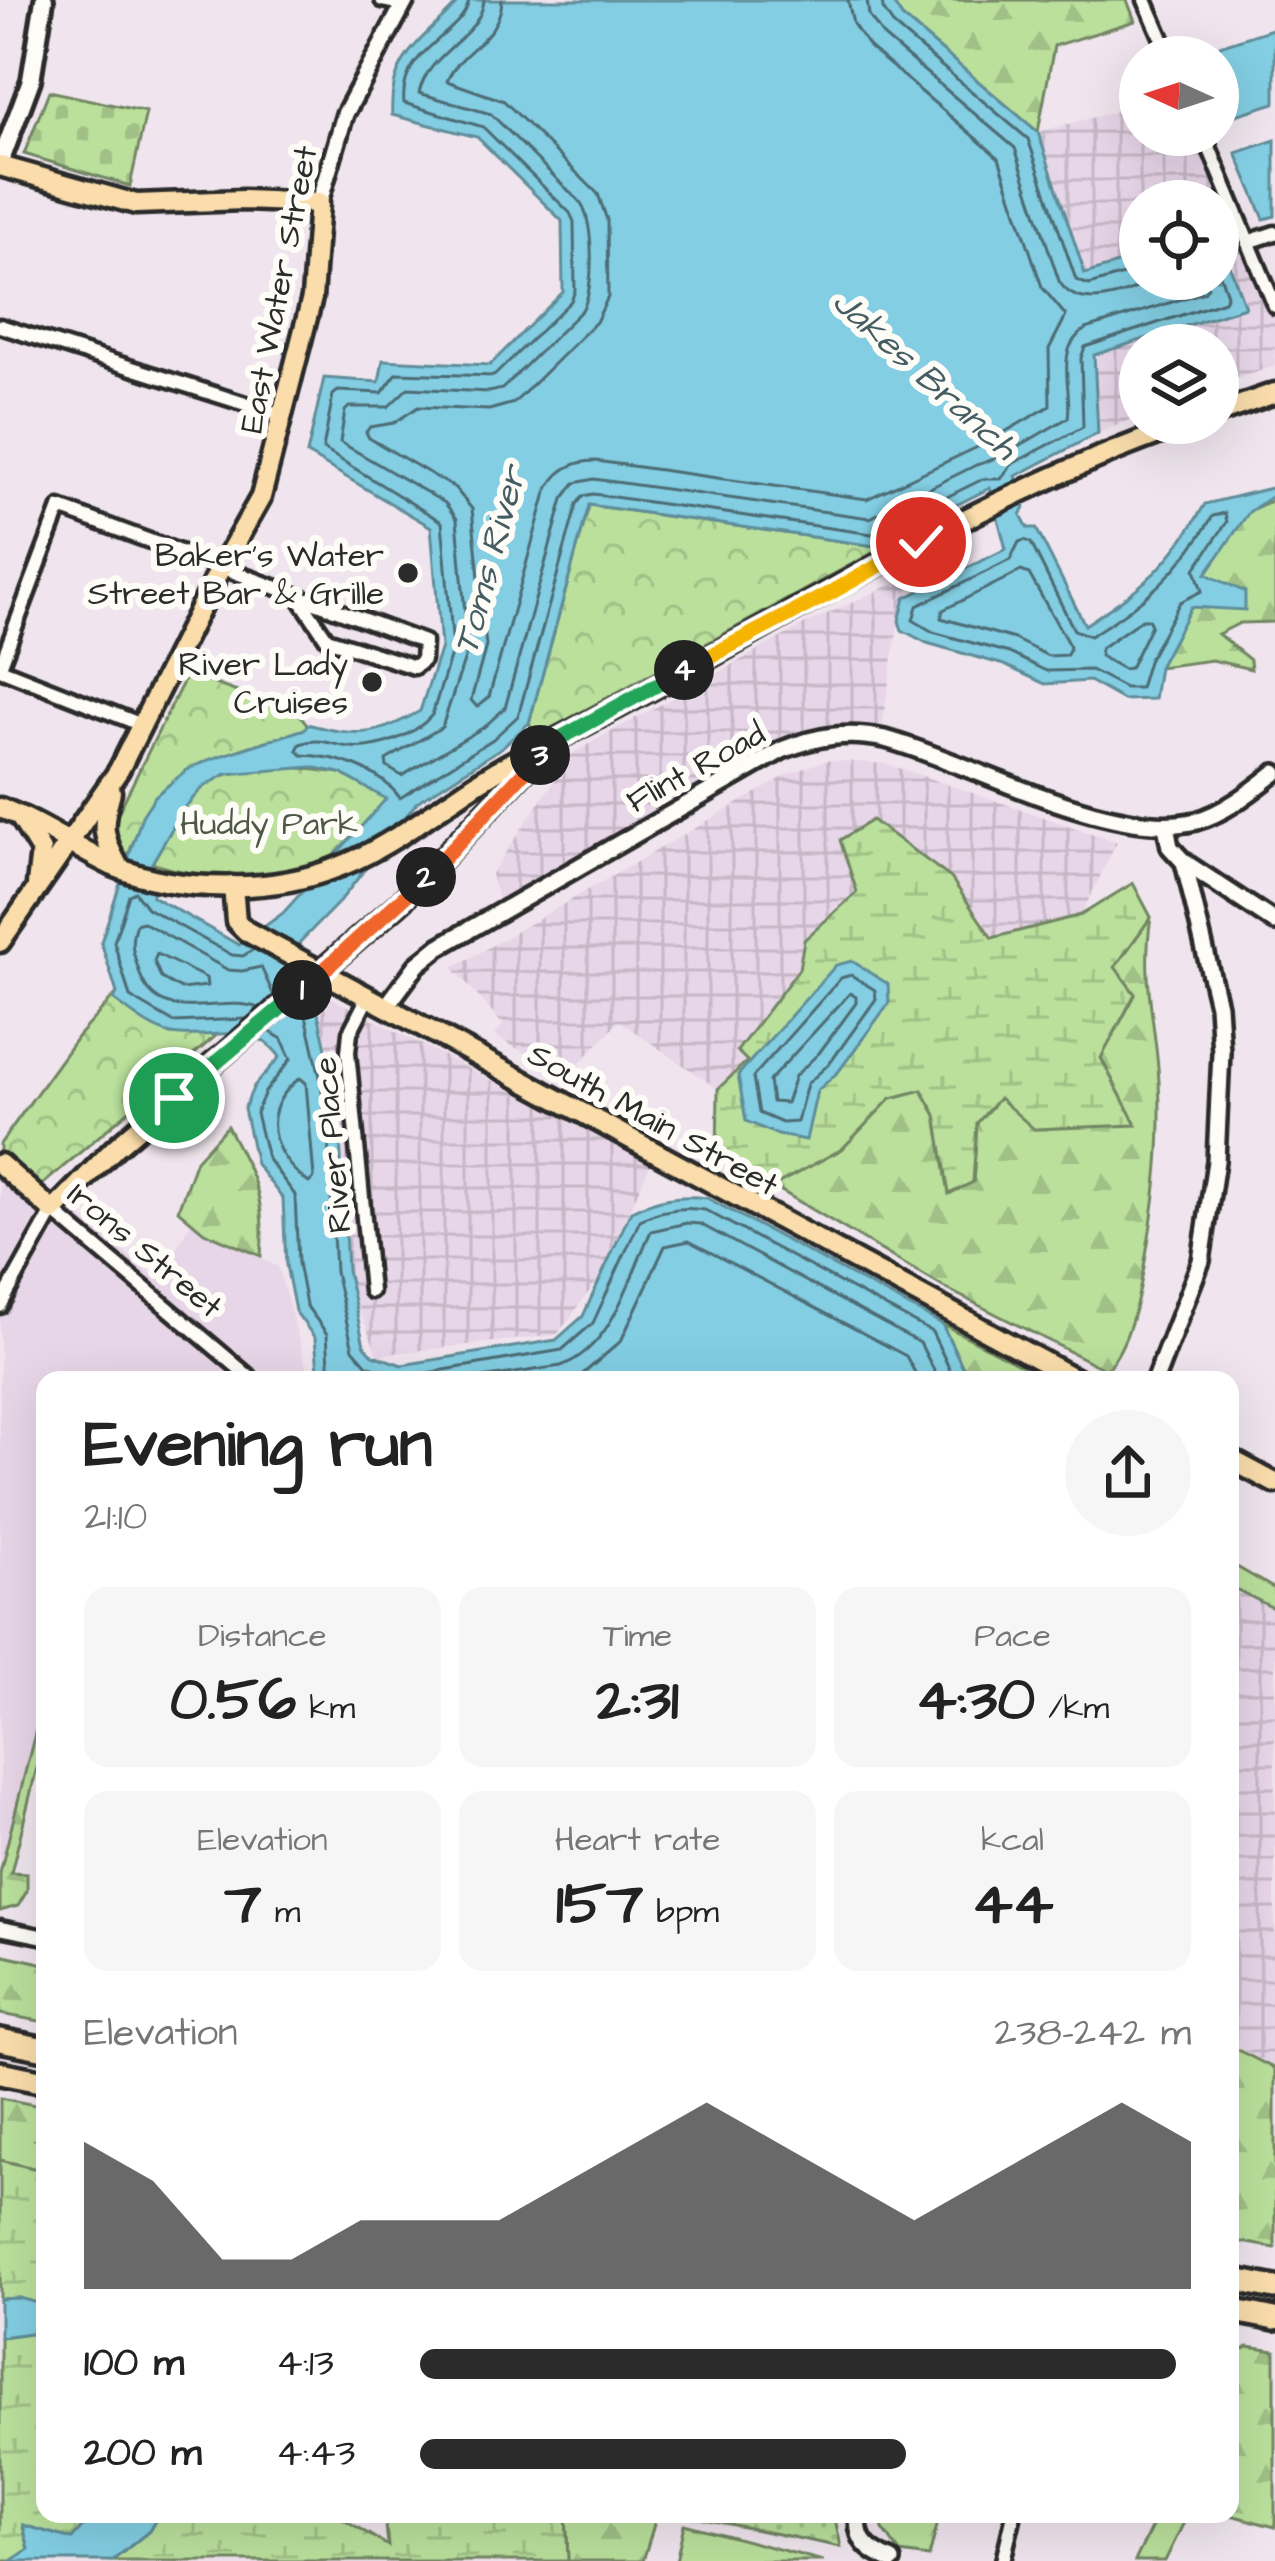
<!DOCTYPE html>
<meta charset="utf-8">
<style>
:root{--surface:#fff;--page:#f6f6f6;--text:#222;--muted:#767676;--accent:#2b2b2b}
body{margin:0;font-family:"Architects Daughter",sans-serif;background:var(--page);color:var(--text);height:100vh;display:flex;flex-direction:column;font-size:45px;white-space:nowrap}
*{box-sizing:border-box;margin:0}
p{font-size:39px;color:var(--muted)}
.icon{flex:none;width:66px;height:66px;fill:none;stroke:currentColor;stroke-width:2;stroke-linecap:round;stroke-linejoin:round}
.map{position:relative;flex:1;overflow:hidden}
.sheet{position:absolute;left:36px;top:1371px;width:1203px;height:1152px;display:flex;flex-direction:column;background:var(--surface);border-radius:24px;box-shadow:0 12px 48px #0002}
.sheet>*{flex:none}
.needle{width:78px;rotate:273deg}
.controls{position:absolute;left:1119px;top:36px;display:grid;gap:24px}
.controls a{display:grid;place-items:center;width:120px;height:120px;border-radius:50%;background:var(--surface);box-shadow:0 12px 48px #0002;font-size:60px}
.pin{position:absolute;display:grid;place-items:center;width:102px;height:102px;color:#fff;margin:-51px;border:6px solid #fff;border-radius:50%;box-shadow:0 3px 12px #0007}
.km{position:absolute;width:60px;height:60px;margin:-30px;border-radius:50%;background:#222;color:#fff;font-size:33px;line-height:60px;text-align:center}
.round{display:grid;place-items:center;flex:none;width:126px;height:126px;border-radius:63px;background:var(--page)}
.head{display:flex;align-items:center;justify-content:space-between;height:204px;padding:0 48px}
h1{font-size:66px;font-weight:800;line-height:90px}
.metrics{display:grid;grid-template-columns:repeat(3,1fr);gap:18px;height:204px;padding:12px 48px}
.metrics div{display:grid;align-content:center;border-radius:24px;background:var(--page);text-align:center}
.metrics b{font-size:60px;font-weight:800}
.metrics small{font-size:33px;font-weight:400}
.metrics p{font-size:33px}
.chart{height:336px;padding:24px 48px}
.chart p{display:flex;justify-content:space-between}
.chart svg{width:100%;height:216px;margin-top:12px;fill:var(--accent);opacity:.7}
ul{padding:0 48px;list-style:none;font-size:39px}
li{display:grid;grid-template-columns:192px 144px 1fr;align-items:center;height:90px}
li i{height:30px;border-radius:15px;background:var(--accent)}
.map>svg:first-child{display:block}
.built{fill:#e7d5e8}
.industrial{fill:url(#industrial-grid)}
.grass{fill:url(#grass-dots);stroke:#728664;stroke-width:3}
.forest{fill:url(#forest-firs);stroke:#728664;stroke-width:3}
.wetland{fill:url(#wetland-marsh);stroke:#728664;stroke-width:3}
.cemetery{fill:url(#cemetery-stones);stroke:#728664;stroke-width:3}
.park{fill:url(#park-crowns);stroke:#728664;stroke-width:3}
.pitch{fill:#bae09c;stroke:#728664;stroke-width:3}
.water{fill:#83cee3;stroke:#608d99;stroke-width:3;fill-rule:evenodd}
.lines{fill:none;stroke-linecap:round;stroke-linejoin:round}
.shore{stroke:#4e6c75;stroke-width:3}
.minor-casing{stroke:#2b2b2b;stroke-width:21}
.tertiary-casing{stroke:#2b2b2b;stroke-width:24}
.secondary-casing{stroke:#2b2b2b;stroke-width:26}
.primary-casing{stroke:#2b2b2b;stroke-width:27}
.motorway-casing{stroke:#2b2b2b;stroke-width:30}
.minor{stroke:#fdfcf7;stroke-width:12}
.tertiary{stroke:#fdfcf7;stroke-width:15}
.secondary{stroke:#fdfcf7;stroke-width:16}
.primary{stroke:#faddab;stroke-width:18}
.motorway{stroke:#faddab;stroke-width:21}
.split-1-casing{stroke:#fff;stroke-width:24}
.split-2-casing{stroke:#fff;stroke-width:24}
.split-3-casing{stroke:#fff;stroke-width:24}
.split-4-casing{stroke:#fff;stroke-width:24}
.split-5-casing{stroke:#fff;stroke-width:24}
.split-6-casing{stroke:#fff;stroke-width:24}
.split-1{stroke:#22a559;stroke-width:15}
.split-2{stroke:#f0652b;stroke-width:15}
.split-3{stroke:#f0652b;stroke-width:15}
.split-4{stroke:#22a559;stroke-width:15}
.split-5{stroke:#f5b400;stroke-width:15}
.split-6{stroke:#f5b400;stroke-width:15}
.poi-dot{fill:#2b2b2b;stroke:#fdfcf7;stroke-width:4.5}
.labels{text-anchor:middle;stroke-width:12;stroke-linejoin:round;paint-order:stroke}
.street-label{font-size:33px;fill:#2b2b2b;stroke:#fdfcf7}
.poi-label{font-size:33px;fill:#2b2b2b;stroke:#fdfcf7;text-anchor:end}
.park-label{font-size:33px;fill:#4f5847;stroke:#fdfcf7}
.water-label{font-size:36px;font-style:italic;fill:#455c62;stroke:#fdfcf7}
</style>
<div class="map">
<svg width="1275" height="2561" viewBox="0 0 1275 2561">
<defs>
<pattern id="industrial-grid" width="8" height="8" patternUnits="userSpaceOnUse" patternTransform="scale(3)"><rect width="8" height="8" fill="#e7d5e8"/><path d="M0 4h8M4 0v8" fill="none" stroke="#c6b7c7"/></pattern>
<pattern id="grass-dots" width="8" height="8" patternUnits="userSpaceOnUse" patternTransform="scale(3)"><rect width="8" height="8" fill="#bae09c"/><path d="M2 2h.1M6 6h.1" fill="none" stroke="#a0c087" stroke-width="1.8" stroke-linecap="round"/></pattern>
<pattern id="forest-firs" width="22" height="20" patternUnits="userSpaceOnUse" patternTransform="scale(3)"><rect width="22" height="20" fill="#bae09c"/><path d="M5 1l3.5 6h-7zM16 11l3.5 6h-7z" fill="#a0c087"/></pattern>
<pattern id="wetland-marsh" width="20" height="14" patternUnits="userSpaceOnUse" patternTransform="scale(3)"><rect width="20" height="14" fill="#bae09c"/><path d="M1 5h8M5 5V1M11 12h8M15 12V8" fill="none" stroke="#a0c087"/></pattern>
<pattern id="cemetery-stones" width="16" height="16" patternUnits="userSpaceOnUse" patternTransform="scale(3)"><rect width="16" height="16" fill="#bae09c"/><path d="M2 7V4a2 2 0 0 1 4 0v3zM10 15v-3a2 2 0 0 1 4 0v3z" fill="#a0c087"/></pattern>
<pattern id="park-crowns" width="20" height="18" patternUnits="userSpaceOnUse" patternTransform="scale(3)"><rect width="20" height="18" fill="#bae09c"/><path d="M2 6a3 3 0 1 1 6 0M12 15a3 3 0 1 1 6 0" fill="none" stroke="#a0c087"/></pattern>
</defs>
<rect width="100%" height="100%" fill="#f0e5ee"/>
<filter id="ink" filterUnits="userSpaceOnUse"><feTurbulence type="fractalNoise" baseFrequency=".00833" numOctaves="2"/><feDisplacementMap in="SourceGraphic" scale="24" xChannelSelector="R" yChannelSelector="G"/><feConvolveMatrix kernelMatrix="1 2 1 2 8 2 1 2 1" color-interpolation-filters="sRGB"/></filter>
<g filter="url(#ink)">
<!-- built -->
<polygon class="built" points="0,1154 159,1280 191,1222 278,1267 310,1380 45,1380 45,1688 0,1872"/>
<!-- industrial -->
<g class="industrial">
<polygon points="1140,105 1140,135 1206,135 1275,298 1275,366 1218,385 1218,345 1140,345 1140,416 1098,433 1093,355 1244,307 1218,234 1218,201 1140,201 1140,257 1085,274 1038,132"/>
<polygon points="908,577 908,593 897,631 882,728 828,727 779,737 498,900 491,874 573,753 809,622"/>
<polygon points="827,760 887,764 1117,842 1081,915 991,938 951,878 872,821 840,840 857,891 804,940 799,969 737,1050 748,1061 718,1089 619,1021 568,1076 494,1036 503,1025 453,968 789,774"/>
<polygon points="326,995 651,1163 597,1281 557,1335 378,1355 346,1279 343,1116 318,1005"/>
<polygon points="1230,1586 1275,1609 1275,2067 1230,2043"/>
</g>
<!-- grass -->
<polygon class="grass" points="680,2514 834,2514 841,2547"/>
<!-- forest -->
<g class="forest">
<polygon points="891,0 1127,0 1135,21 1054,46 1038,132 902,17"/>
<polygon points="1275,499 1275,622 1240,623 1218,634 1250,660 1251,669 1212,660 1159,667 1205,574 1249,511"/>
<path d="M1151,917C1141,980 1156,1022 1159,1082C1163,1146 1155,1204 1144,1267C1138,1300 1129,1345 1106,1370L943,1287L773,1186L842,1149L891,1098L922,1090L936,1115L949,1193L973,1182L977,1123L999,1098L1135,1124L1101,1058L1135,995L1115,967Z"/>
<path d="M227,1126C254,1178 266,1196 261,1256L204,1232L178,1210L196,1160Z"/>
<polygon points="942,1324 1038,1374 1039,1380 1001,1380 997,1374 963,1368"/>
<polygon points="1230,1563 1275,1589 1275,1609 1230,1586"/>
<polygon points="45,1693 45,1735 11,1873 27,1874 27,1891 18,1906 0,1911 0,1873"/>
<polygon points="0,1954 45,1964 45,2022 0,2014"/>
<polygon points="1230,2046 1275,2069 1275,2248 1230,2240"/>
<polygon points="0,2098 45,2107 45,2139 37,2140 45,2144 45,2171 0,2160"/>
<polygon points="1248,2347 1275,2351 1275,2527 1227,2514 1230,2514 1230,2358"/>
<polygon points="566,2514 657,2514 643,2561 568,2561"/>
<polygon points="880,2514 940,2514 929,2557 900,2553 883,2529"/>
<polygon points="1158,2514 1188,2514 1165,2561 1135,2561"/>
</g>
<!-- wetland -->
<g class="wetland">
<polygon points="872,820 951,878 992,938 1081,915 1133,883 1151,917 1115,967 1135,994 1101,1058 1136,1125 1034,1129 999,1098 977,1123 973,1182 949,1194 936,1115 922,1090 891,1098 842,1149 773,1186 717,1156 718,1089 747,1061 737,1051 799,969 804,940 857,892 840,840"/>
<polygon points="0,2160 45,2171 45,2305 19,2298 0,2299"/>
<polygon points="45,2331 45,2514 94,2514 72,2539 23,2527 29,2549 11,2561 0,2561 0,2337"/>
<polygon points="159,2514 342,2514 342,2518 388,2546 385,2514 566,2514 568,2561 112,2561 149,2531"/>
</g>
<!-- cemetery -->
<polygon class="cemetery" points="49,91 146,112 130,186 24,154"/>
<!-- park -->
<g class="park">
<polygon points="589,505 875,546 876,551 537,736 529,723"/>
<path d="M187,674L299,714L307,724L306,729C221,756 159,763 128,856L124,855L112,829L114,821Z"/>
<path d="M292,767L340,773L387,798C371,816 355,840 336,854C290,885 202,881 152,863C170,832 187,789 225,775C244,768 271,769 292,767Z"/>
<polygon points="117,993 170,1034 218,1034 41,1186 0,1154 0,1144 78,1036"/>
</g>
<!-- pitch -->
<polygon class="pitch" points="684,2524 823,2561 824,2561 676,2561"/>
<!-- water -->
<g class="water">
<path d="M460,0H891L902,17L1038,132L1085,274L1140,257V279H1218V234L1245,307L1094,355L1098,433L1016,476L1025,507L1021,515L1028,528H1036L1085,625C1145,585 1168,568 1205,504L1275,487V494L1249,512L1206,574L1245,592V610L1191,607L1159,667L1154,699L1123,700L1089,681L1045,684L1004,665L927,643L902,630L899,621L905,598L1006,549L990,488L875,546L589,505L529,723L501,748L417,802L341,900L300,942L291,975L313,991L332,1075L340,1135L347,1270L364,1345L373,1355L402,1365L556,1340L583,1316L631,1211C656,1199 679,1194 707,1198L942,1324L963,1368L997,1374L1001,1380H319L315,1338L295,1311L286,1265L283,1199L256,1164L244,1109L254,1086L280,1057C253,1018 211,1041 172,1034C152,1030 130,1012 114,1000L117,993L101,942L142,816L155,796L188,769L211,759L305,729L307,724C358,737 374,737 420,711L441,647L431,527L307,454L324,378L379,382L383,360L490,365L563,292L562,221L477,137L392,115C388,55 425,40 460,0ZM311,767L340,773L386,799L283,913L239,945L152,896V863L183,810L202,788L226,774Z"/>
<polygon points="1275,28 1275,103 1230,117 1226,105 1218,107 1218,57 1206,57 1204,51"/>
<polygon points="1275,140 1275,216 1264,219 1236,153"/>
<polygon points="852,961 888,984 889,1003 839,1071 817,1091 806,1140 778,1135 746,1121 738,1075 836,965"/>
<polygon points="19,2298 45,2305 45,2331 0,2337 0,2299"/>
<polygon points="94,2514 159,2514 149,2531 112,2561 11,2561 29,2549 23,2525 72,2539"/>
</g>
<g class="lines">
<!-- shore -->
<g class="shore">
<path d="M469,0C464,35 398,49 404,103L483,127L570,213L574,222L575,291L571,301L494,376L397,373L382,393L338,391L333,395L323,449L442,522L453,648L432,715C414,736 377,750 349,747C329,744 319,737 300,744L297,750L302,755C336,756 379,769 400,798L493,739L518,716L577,504L583,496L593,494L872,534L983,479H1001L1012,464L1083,427L1081,358L1085,347L1224,301L1227,295L1218,269"/>
<path d="M484,0C481,37 428,52 419,93L491,114L581,203C594,223 595,290 582,310L502,389L489,392L408,388L388,407H349L345,411L340,442L445,503L457,519L468,649L442,727L386,760L387,767L402,776L484,727L505,708L563,499L575,483L594,479L870,518L976,465C1006,457 1039,433 1068,418C1073,388 1053,349 1086,329L1204,292L1208,287L1205,279"/>
<path d="M502,0C500,40 460,49 447,81L504,101L598,194L607,220L608,297L596,322L514,403L489,410L418,407L394,423L370,427L366,432L369,438L455,488L472,509L486,646L471,700L477,707L489,697L546,493C555,471 572,461 596,461L867,499L984,444L1050,406L1049,349L1066,316L1042,287L999,158L869,47L853,24L848,0"/>
<path d="M867,0L869,16L884,37L1015,148L1059,281C1078,314 1128,294 1155,279"/>
<polyline points="882,0 883,9 894,26 1028,139 1076,280 1089,285 1140,270"/>
<path d="M1225,513L1227,522L1195,569L1202,591L1180,602L1148,661L1140,688H1125L1091,670L1046,671L1009,653L933,632L913,620L917,606L1010,560L1019,542L1025,540L1031,543L1074,630L1090,636C1145,603 1180,571 1213,516Z"/>
<polygon points="1021,571 1029,574 1070,647 1067,655 1048,656 1014,639 941,618 943,610"/>
<polygon points="1142,619 1148,619 1151,625 1130,668 1123,669 1100,656 1101,648"/>
<polygon points="157,954 206,978 207,986 181,989 161,978 154,961"/>
<polygon points="851,975 875,990 876,999 830,1063 807,1084 797,1122 782,1123 759,1113 753,1077 841,978"/>
<polygon points="850,993 856,997 856,1003 819,1053 795,1076 786,1103 772,1102 769,1081"/>
<path d="M303,1002L320,1077L328,1136L335,1272L353,1349L367,1365L403,1377L562,1350L593,1323L640,1220C660,1210 682,1206 705,1210L932,1332L952,1374L961,1380"/>
<path d="M259,1008C219,993 157,1031 139,971C133,953 129,943 136,924L143,922L228,970L242,971L261,967L274,996"/>
<polyline points="246,1019 173,1022 130,997 114,942 129,895 135,892 147,908 232,955 243,956 254,949"/>
<polyline points="269,1031 282,1039 291,1059 265,1092 256,1113 267,1158 295,1195 298,1263 306,1305 327,1334 330,1380"/>
<path d="M300,1078L306,1083L314,1178L309,1183C270,1154 258,1110 300,1078Z"/>
<path d="M468,1380L561,1366C614,1346 629,1278 651,1231L687,1223L700,1224L920,1343L939,1380"/>
<polyline points="576,1380 621,1341 665,1246 689,1241 906,1356 919,1380"/>
</g>
<!-- minor casing -->
<g class="minor-casing">
<g id="minor">
<polyline points="382,0 404,4"/>
<polyline points="1145,0 1170,57"/>
<polyline points="1204,135 1275,306"/>
<polyline points="1248,242 1275,233"/>
<polyline points="0,326 283,416"/>
<polyline points="0,667 60,508 424,642 423,660 414,667 327,639 298,596"/>
<polyline points="0,669 142,725"/>
<polyline points="368,997 350,1032 348,1052 371,1291"/>
<polyline points="0,1306 53,1211 253,1380"/>
<polyline points="0,1928 45,1937"/>
<polyline points="1003,2561 1014,2514"/>
</g>
</g>
<!-- tertiary casing -->
<g class="tertiary-casing">
<g id="tertiary">
<polyline points="319,203 345,114 406,0"/>
<polyline points="1166,826 1170,847 1184,862 1275,922"/>
<path d="M386,1007L417,965L439,947L782,750C817,736 848,731 885,739C971,762 1111,842 1196,821C1225,813 1252,791 1275,773"/>
<polyline points="1155,1380 1201,1261 1216,1161 1221,1052 1218,1005 1184,862"/>
<path d="M859,2514C855,2541 869,2551 892,2561"/>
</g>
</g>
<!-- secondary casing -->
<g class="secondary-casing">
<polyline id="secondary" points="0,163 31,80 44,0"/>
</g>
<!-- primary casing -->
<g class="primary-casing">
<g id="primary">
<polyline points="0,166 136,204 243,200 319,203 312,298 261,497 213,582 119,770 0,942"/>
<polyline points="1218,413 1275,393"/>
<path d="M111,792C101,826 102,837 119,867"/>
<path d="M0,808C40,822 75,848 113,866C155,884 202,888 247,886C376,880 426,804 531,752C750,644 956,503 1189,423"/>
<polyline points="20,817 41,851 37,884"/>
<polyline points="233,886 236,921 246,931 1077,1380"/>
<polyline points="0,1164 53,1211 115,1148 402,901 544,750"/>
<polyline points="1230,1459 1275,1483"/>
</g>
</g>
<!-- motorway casing -->
<g class="motorway-casing">
<g id="motorway">
<polyline points="0,2040 45,2049"/>
<polyline points="0,2073 45,2082"/>
<polyline points="1230,2279 1275,2288"/>
<polyline points="1230,2310 1275,2319"/>
</g>
</g>
<!-- minor -->
<use href="#minor" class="minor"/>
<!-- tertiary -->
<use href="#tertiary" class="tertiary"/>
<!-- secondary -->
<use href="#secondary" class="secondary"/>
<!-- primary -->
<use href="#primary" class="primary"/>
<!-- motorway -->
<use href="#motorway" class="motorway"/>
</g>
</g>
<g class="lines" filter="url(#ink)">
<!-- split-1 casing -->
<g class="split-1-casing">
<polyline id="split-1" points="174,1098 302,990"/>
</g>
<!-- split-2 casing -->
<g class="split-2-casing">
<polyline id="split-2" points="302,990 426,877"/>
</g>
<!-- split-3 casing -->
<g class="split-3-casing">
<polyline id="split-3" points="426,877 540,755"/>
</g>
<!-- split-4 casing -->
<g class="split-4-casing">
<polyline id="split-4" points="540,755 548,745 684,670"/>
</g>
<!-- split-5 casing -->
<g class="split-5-casing">
<polyline id="split-5" points="684,670 832,592"/>
</g>
<!-- split-6 casing -->
<g class="split-6-casing">
<polyline id="split-6" points="832,592 921,542"/>
</g>
<!-- split-1 -->
<use href="#split-1" class="split-1"/>
<!-- split-2 -->
<use href="#split-2" class="split-2"/>
<!-- split-3 -->
<use href="#split-3" class="split-3"/>
<!-- split-4 -->
<use href="#split-4" class="split-4"/>
<!-- split-5 -->
<use href="#split-5" class="split-5"/>
<!-- split-6 -->
<use href="#split-6" class="split-6"/>
</g>
<!-- markers -->
<g class="poi-dot">
<circle cx="408" cy="573" r="12"/>
<circle cx="372" cy="682" r="12"/>
</g>
<g class="labels">
<!-- street labels -->
<g class="street-label">
<text transform="translate(277 289) rotate(-79)" y="12">East Water Street</text>
<text transform="translate(695 766) rotate(-29)" y="12">Flint Road</text>
<text transform="translate(654 1118) rotate(29)" y="12">South Main Street</text>
<text transform="translate(331 1145) rotate(-95)" y="12">River Place</text>
<text transform="translate(146 1249) rotate(40)" y="12">Irons Street</text>
</g>
<!-- poi labels -->
<g class="poi-label">
<text x="384" y="566">Baker's Water<tspan x="384" dy="38">Street Bar &amp; Grille</tspan></text>
<text x="348" y="675">River Lady<tspan x="348" dy="38">Cruises</tspan></text>
</g>
<!-- park labels -->
<g class="park-label">
<text x="269" y="834">Huddy Park</text>
</g>
<!-- water labels -->
<g class="water-label">
<text transform="translate(926 373) rotate(42)" y="13">Jakes Branch</text>
<text transform="translate(488 560) rotate(-75)" y="13">Toms River</text>
</g>
</g>
</svg>
<div class="controls">
<a><svg class="needle" viewBox="-14 -14 28 28"><path d="M0-13l5 13h-10z" fill="#e53935"/><path d="M0 13l5-13h-10z" fill="#767676"/></svg></a>
<a><svg class="icon" aria-label="locate" viewBox="0 0 24 24"><circle cx="12" cy="12" r="6"/><path d="M12 2v4M12 18v4M2 12h4M18 12h4"/></svg></a>
<a><svg class="icon" aria-label="layers" viewBox="0 0 24 24"><path d="M12 4l9 5-9 5-9-5zM3 14l9 5 9-5"/></svg></a>
</div>
<div class="pin" style="left:174px;top:1098px;background:#1e9e55"><svg class="icon" aria-label="arrive" viewBox="0 0 24 24"><path d="M6 21V4h12l-3 4 3 4H6"/></svg></div>
<div class="pin" style="left:921px;top:542px;background:#d93025"><svg class="icon" aria-label="check" viewBox="0 0 24 24"><path d="M5 12l5 5 9-10"/></svg></div>
<b class="km" style="left:302px;top:990px">1</b>
<b class="km" style="left:426px;top:877px">2</b>
<b class="km" style="left:540px;top:755px">3</b>
<b class="km" style="left:684px;top:670px">4</b>
<section class="sheet">
<div class="head"><div><h1>Evening run</h1><p>21:10</p></div><a class="round"><svg class="icon" aria-label="share" viewBox="0 0 24 24"><path d="M12 15V3M7 8l5-5 5 5M5 13v7h14v-7"/></svg></a></div>
<div class="metrics">
<div><p>Distance</p><b>0.56<small> km</small></b></div>
<div><p>Time</p><b>2:31</b></div>
<div><p>Pace</p><b>4:30<small> /km</small></b></div>
</div>
<div class="metrics">
<div><p>Elevation</p><b>7<small> m</small></b></div>
<div><p>Heart rate</p><b>157<small> bpm</small></b></div>
<div><p>kcal</p><b>44</b></div>
</div>
<div class="chart"><p><span>Elevation</span>238–242 m</p>
<svg viewBox="0 0 160 44" preserveAspectRatio="none"><path d="M0 44V14L10 22L20 38L30 38L40 30L50 30L60 30L70 22L80 14L90 6L100 14L110 22L120 30L130 22L140 14L150 6L160 14V44z"/></svg>
</div>
<ul>
<li><b>100 m</b>4:13<i style="width:98%"></i></li>
<li><b>200 m</b>4:43<i style="width:63%"></i></li>
</ul>
</section>
</div>
